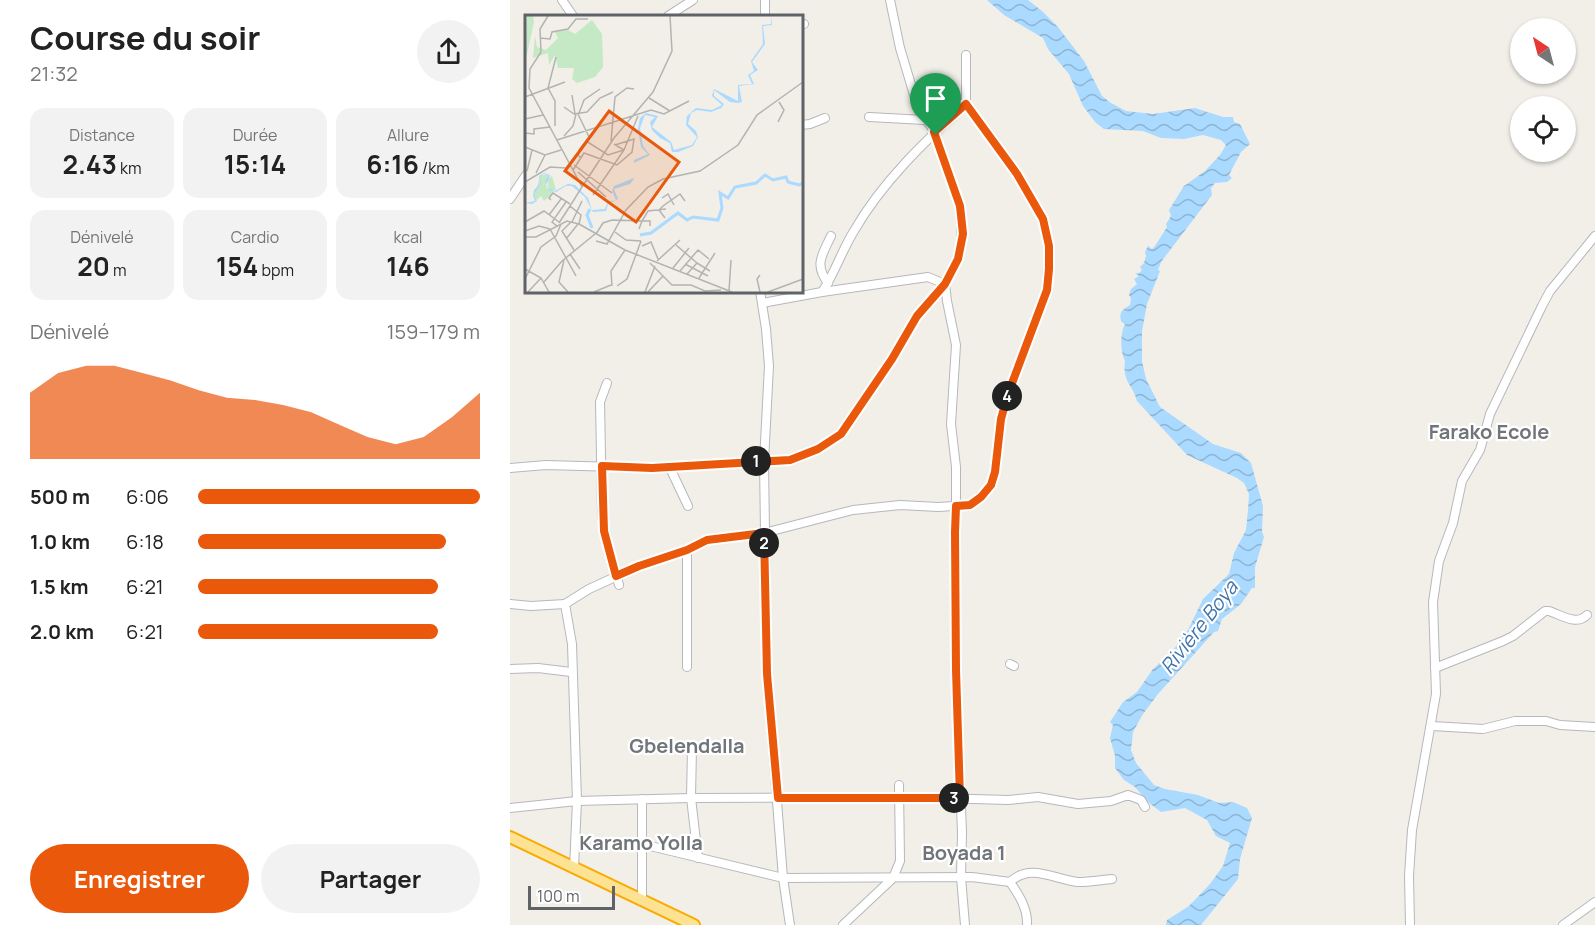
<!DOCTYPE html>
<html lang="fr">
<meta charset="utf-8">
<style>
:root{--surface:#fff;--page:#f2f2f2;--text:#222;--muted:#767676;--accent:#ea580c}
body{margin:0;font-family:Manrope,sans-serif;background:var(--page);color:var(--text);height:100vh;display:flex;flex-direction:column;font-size:22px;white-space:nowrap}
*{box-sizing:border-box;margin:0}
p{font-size:20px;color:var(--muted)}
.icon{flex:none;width:33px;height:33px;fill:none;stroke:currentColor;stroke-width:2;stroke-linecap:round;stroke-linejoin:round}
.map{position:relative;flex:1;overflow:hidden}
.drawer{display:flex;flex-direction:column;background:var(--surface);width:510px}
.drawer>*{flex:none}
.needle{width:39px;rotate:324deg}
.fabs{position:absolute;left:1000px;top:18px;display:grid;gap:12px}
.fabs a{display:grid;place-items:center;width:66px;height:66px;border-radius:50%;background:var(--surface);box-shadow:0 2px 4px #0004;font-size:30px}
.scale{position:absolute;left:18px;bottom:15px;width:87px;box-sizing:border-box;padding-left:6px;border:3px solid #5f6368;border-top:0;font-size:16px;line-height:21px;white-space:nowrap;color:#5f6368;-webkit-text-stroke:4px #fff;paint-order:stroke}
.pin{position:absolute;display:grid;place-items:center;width:51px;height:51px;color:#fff;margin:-62px -26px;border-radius:50% 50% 50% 0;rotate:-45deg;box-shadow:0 0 6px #0007}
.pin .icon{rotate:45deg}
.km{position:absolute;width:30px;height:30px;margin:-15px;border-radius:50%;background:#222;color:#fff;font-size:16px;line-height:30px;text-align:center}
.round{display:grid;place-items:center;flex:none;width:63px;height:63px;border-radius:32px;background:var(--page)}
.head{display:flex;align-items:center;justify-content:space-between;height:102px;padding:0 30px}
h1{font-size:33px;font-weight:700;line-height:45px}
.figures{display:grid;grid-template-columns:repeat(3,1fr);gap:9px;height:102px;padding:6px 30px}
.figures div{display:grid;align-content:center;border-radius:15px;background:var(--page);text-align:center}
.figures b{font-size:26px;font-weight:700}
.figures small{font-size:16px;font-weight:400}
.figures p{font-size:16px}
.chart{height:168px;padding:12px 30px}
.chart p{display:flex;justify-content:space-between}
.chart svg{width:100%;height:108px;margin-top:6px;fill:var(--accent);opacity:.7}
.cta{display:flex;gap:12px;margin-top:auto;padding:12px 30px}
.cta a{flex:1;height:69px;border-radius:36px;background:var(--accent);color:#fff;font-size:24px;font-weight:700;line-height:69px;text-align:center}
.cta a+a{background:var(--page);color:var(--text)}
ul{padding:0 30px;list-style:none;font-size:20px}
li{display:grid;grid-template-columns:96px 72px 1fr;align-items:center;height:45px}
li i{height:15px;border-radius:8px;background:var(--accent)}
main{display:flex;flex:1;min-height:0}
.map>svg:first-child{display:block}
.water{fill:url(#water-waves)}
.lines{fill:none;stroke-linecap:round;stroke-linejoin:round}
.minor-casing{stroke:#b5b8bc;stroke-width:10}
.highway-casing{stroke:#f9ab00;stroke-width:14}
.minor{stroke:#fff;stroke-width:8}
.highway{stroke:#fde293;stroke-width:10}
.route-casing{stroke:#fff;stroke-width:12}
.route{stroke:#ea580c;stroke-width:8}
.labels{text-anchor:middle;stroke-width:4.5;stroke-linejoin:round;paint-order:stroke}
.neighbourhood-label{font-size:20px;font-weight:bold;fill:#70757a;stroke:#fff}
.water-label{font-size:20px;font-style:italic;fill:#4174aa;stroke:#fff}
.inset-river{fill:none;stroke:#aadaff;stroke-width:3}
.inset-road{fill:none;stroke:#b3b3b1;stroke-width:1.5}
.view{fill:#e8590c;fill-opacity:0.15;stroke:#e8590c;stroke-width:3}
.inset-edge{fill:none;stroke:#5f6368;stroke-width:3}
</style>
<main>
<section class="drawer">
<div class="head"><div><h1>Course du soir</h1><p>21:32</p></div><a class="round"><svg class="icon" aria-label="share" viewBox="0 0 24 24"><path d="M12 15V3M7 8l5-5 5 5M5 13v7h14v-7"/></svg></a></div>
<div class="figures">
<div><p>Distance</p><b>2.43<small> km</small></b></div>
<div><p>Durée</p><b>15:14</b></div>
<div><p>Allure</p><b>6:16<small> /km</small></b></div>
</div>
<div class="figures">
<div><p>Dénivelé</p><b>20<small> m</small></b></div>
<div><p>Cardio</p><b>154<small> bpm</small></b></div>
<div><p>kcal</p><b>146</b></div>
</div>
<div class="chart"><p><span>Dénivelé</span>159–179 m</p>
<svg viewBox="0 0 160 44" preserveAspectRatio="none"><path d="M0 44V17L10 9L20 6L30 6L40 9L50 12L60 16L70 19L80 20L90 22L100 25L110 30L120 35L130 38L140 35L150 27L160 17V44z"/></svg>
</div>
<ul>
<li><b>500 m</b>6:06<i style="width:100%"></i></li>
<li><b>1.0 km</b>6:18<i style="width:88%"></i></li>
<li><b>1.5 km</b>6:21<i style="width:85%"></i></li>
<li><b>2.0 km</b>6:21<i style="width:85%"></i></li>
</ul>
<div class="cta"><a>Enregistrer</a><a>Partager</a></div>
</section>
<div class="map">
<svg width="1085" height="925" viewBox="0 0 1085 925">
<defs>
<pattern id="water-waves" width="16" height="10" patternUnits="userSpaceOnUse" patternTransform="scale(1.5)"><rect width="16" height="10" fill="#aadaff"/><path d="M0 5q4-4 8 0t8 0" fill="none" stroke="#8eb4d2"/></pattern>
</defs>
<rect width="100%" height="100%" fill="#f1efe8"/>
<!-- water -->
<path class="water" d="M477,0H518L532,11L548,27L574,61L592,96L601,103L616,111L643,114L685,108L713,117H723L724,122L730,124L740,144L731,152L719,175L722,178L717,182L705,183L701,188L702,195L651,262L648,270L650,271L637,304L632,331V361L636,379L650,407L703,444L731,453L741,463L753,506L752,532L754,537L745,567V588H742L731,604L712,619L708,631L704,632L648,694L633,714L623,732L621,750L626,763L644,785L655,789L688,795L709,803L723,802L737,808L742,818L730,859L728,879L691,925H656L657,920L679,906L700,884L713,866L720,843L706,836L697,820L675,808L651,812L638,802L625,787L614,780L605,768V756L600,738L603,725L600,722L613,702L627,692L643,669L661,653L678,630L693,599L719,574L724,553L736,530L738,510L739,494L734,483L727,478L677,455L627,401C623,384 612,382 615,361C610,351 610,333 615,324L611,321C609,312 612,310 620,305L621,298L619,295L621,289L627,284L624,279L629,276L625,273H629L632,270L630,267L634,263L636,256L635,252L638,246L642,249L645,246L657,227L656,224L661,216L659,210L674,186L695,171L710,155L716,145L711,140L693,135L674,139L651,138L633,131L594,129L586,123L573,106L559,74L538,49L533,38L494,15Z"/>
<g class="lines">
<!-- minor casing -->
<g class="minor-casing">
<g id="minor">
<polyline points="52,0 63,16"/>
<polyline points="158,16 183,0"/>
<polyline points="255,16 255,0"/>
<polyline points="291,24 294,24"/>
<polyline points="456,104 456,55"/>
<polyline points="359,117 415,120"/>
<polyline points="291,125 300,124 315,118"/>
<polyline points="0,199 16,175"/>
<path d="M318,283C304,265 312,255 321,236"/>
<polyline points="250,291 256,329 259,366 254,461 257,674 273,878 280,925"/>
<polyline points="252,303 312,292 418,277 435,284 437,301 446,345 441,424 446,467 446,670 452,833 451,877 455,925"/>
<polyline points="97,383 90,402 92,510 94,531 109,585"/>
<polyline points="0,468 36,465 142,468 280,460 308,449 331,434 382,359 407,317 435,284 448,259 452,244 450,206 425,132 408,108 390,48 380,0"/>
<polyline points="160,468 178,506"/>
<polyline points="0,604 21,606 55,604"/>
<polyline points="500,664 504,666"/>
<polyline points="177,667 177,550"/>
<path d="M925,668L993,641L1003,636L1035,611H1039C1051,615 1067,626 1077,615"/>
<polyline points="0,669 28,668 61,672"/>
<polyline points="922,726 973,729 1005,721 1036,721 1050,725 1085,727"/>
<polyline points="182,748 181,798 188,858"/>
<polyline points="0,808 67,801 181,798 390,797 499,800 528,797 568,804 601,801 618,795 631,800 635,807"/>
<path d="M132,844L273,878L462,877L500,882C509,895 518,909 517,925"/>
<path d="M64,868L67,801L62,644L55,604L79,589L129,566L177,550L197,540L254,533L343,510L390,505L428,507L460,505L471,497L481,485L485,472L491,419L498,394L537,290L539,246L533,219L507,174L456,104C415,141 372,182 344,231C332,250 325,273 312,292"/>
<path d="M500,882C521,862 545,880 568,882C579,882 591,880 602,879"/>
<polyline points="132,901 132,799"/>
<polyline points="333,925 383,878 390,861 389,785"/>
<polyline points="900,925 899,876 902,830 926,694 923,602 929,561 943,523 952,481 970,450 980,414 1032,306 1040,291 1085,236"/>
<polyline points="1053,925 1085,902"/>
</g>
</g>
<!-- highway casing -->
<g class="highway-casing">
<polyline id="highway" points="0,837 184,925"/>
</g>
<!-- minor -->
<use href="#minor" class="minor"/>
<!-- highway -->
<use href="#highway" class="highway"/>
</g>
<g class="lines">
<!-- route casing -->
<g class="route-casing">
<polygon id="route" points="456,104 507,174 533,219 539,246 539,269 537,290 498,394 491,419 485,472 481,485 471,497 460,505 446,506 445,532 446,670 450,798 268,798 257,674 254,533 197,540 177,550 129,566 106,576 94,531 92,466 142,468 280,460 308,449 331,434 382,359 407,316 435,284 448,259 453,234 450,206 424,132"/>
</g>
<!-- route -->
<use href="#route" class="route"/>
</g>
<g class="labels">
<!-- neighbourhood labels -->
<g class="neighbourhood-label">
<text x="979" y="439">Farako Ecole</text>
<text x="177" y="753">Gbelendalla</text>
<text x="131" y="850">Karamo Yolla</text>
<text x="454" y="860">Boyada 1</text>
</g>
<!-- water labels -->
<g class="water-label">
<text transform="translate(689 627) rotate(-52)" y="7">Rivière Boya</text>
</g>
</g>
<!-- overview -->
<g transform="translate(15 15)">
<rect width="278" height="278" fill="#f1efe8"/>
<path d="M2,1H8L9,7L0,48ZM67,5L77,19L78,52L70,62L52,68L47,64L49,53H33L30,40L24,50L23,38L8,43L10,21L12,32L21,35L33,23L30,17L43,15L50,19ZM16,160H23L21,163V173L24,174L22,164L27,161L31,175H25L29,177L19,186L16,181L12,185L9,180Z" fill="#c5e8c5"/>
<path d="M246,1L247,10L238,11L240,29L227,47L233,55L225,60L229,69L214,71L217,87L213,88L205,87L189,75V81L199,89L196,93L186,97L172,95L166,98L163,109L171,116L173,122L168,131L153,137H147L145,128L135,123L127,115L125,107L130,102L120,100L115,113L118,131L125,140L109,148V164L105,169L89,174L93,184L83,189L81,196L68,197L60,182L47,171H41L31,177L26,176L21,171V164L23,160L18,159L15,162L16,169L9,179L12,186L7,189L0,188L10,186L8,180L9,175L15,169L14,161L19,158L25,160L21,170L25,174L30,176L43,169L50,170L63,183L67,195L80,194L83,187L91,185L87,176L89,171L109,163V145L123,139L116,132L113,114L115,103L121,98L133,101L127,112L146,127L149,135L167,130L172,122L161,110L162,101L171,93L187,95L197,90L187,81L189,74L213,86V70L227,69L223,60L229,56L226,46L238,29L237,10L246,9Z" fill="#aadaff"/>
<path class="inset-river" d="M65,194L62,200L67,213M115,220L126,218L153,198L162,205L168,202L193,205L197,193L195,178L203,183L210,172L231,168L240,160L248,165L261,162L263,167L274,170L278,168"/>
<path class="inset-road" d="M23,1L15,14L16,37L5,54L4,73L57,172L45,191L56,200L54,209L100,235L207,277M15,23L25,24L27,17L43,14L51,4H63M47,80L50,99M0,82L40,67M124,83L145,96M39,92L49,99L62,97L75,83L88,77M54,98L59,85L75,74M53,99L64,122M0,104L18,100M253,107L259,95L254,87M0,109V118L9,119V114L25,112M30,111V86L23,73L31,42M39,121L48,111L51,99M32,125L126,95L139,99L164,86M61,126L83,140L99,135L113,101M86,126L90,82L102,73L109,74M0,132L20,140L36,135M54,135L67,118M49,150L87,178M48,155L59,138L92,150L107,137L109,124L90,130M2,156L7,135M53,157L81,182M11,158L20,140M0,167L25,152L41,153L52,139L56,143M57,172L89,123L128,77L147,36L145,1M68,180L99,135L89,129M137,183L143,179L149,190M26,185L24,183L28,178L45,189M24,200L36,184M140,203L134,195L138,191L155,179L160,186M0,207L19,196L34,207M46,207L37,216L49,235M47,207L57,186M34,208L45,191M32,211L27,207L41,187M125,211V206H117L123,196L141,194M25,214L51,261M0,216L14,211L25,214M90,217L101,225L116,226M71,219L78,208L87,205L117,206L114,214M0,222H11L42,206L54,209M41,224L53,209M71,226L82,229L101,195L123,172L138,164L175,156L213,130L232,100L278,67M151,230L172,248M117,231L126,227L133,244M45,239L55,254M39,245L34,267L43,277M132,246L155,225M125,248L147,270H166L180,276L196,275M160,249L183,261M148,253L164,233M0,254L16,263L24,277M155,256L173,235L184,244M162,259L172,248L185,256M235,260L232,264L235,277M174,263L190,238M0,264L16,232L31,221L36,209M19,267L37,246L70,219M87,271L86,256L100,235M92,271L102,264L116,226M204,276L206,245M3,277L16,263M69,277L86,270M120,277L130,251M123,277L138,261M243,277L278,264"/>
<path class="view" d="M84,96L154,147L111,207L40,156Z"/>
<rect width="278" height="278" class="inset-edge"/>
</g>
</svg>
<div class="fabs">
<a><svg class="needle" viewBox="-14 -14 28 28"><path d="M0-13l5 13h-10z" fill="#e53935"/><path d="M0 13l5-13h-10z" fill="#767676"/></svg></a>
<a><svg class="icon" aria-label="locate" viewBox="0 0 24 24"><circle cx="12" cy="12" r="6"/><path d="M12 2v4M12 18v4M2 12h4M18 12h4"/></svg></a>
</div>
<div class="scale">100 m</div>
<div class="pin" style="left:426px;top:135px;background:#1e9e55"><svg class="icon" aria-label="arrive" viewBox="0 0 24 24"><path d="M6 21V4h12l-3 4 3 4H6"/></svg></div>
<b class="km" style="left:246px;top:461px">1</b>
<b class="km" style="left:254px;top:543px">2</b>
<b class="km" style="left:444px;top:798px">3</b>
<b class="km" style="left:497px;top:396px">4</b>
</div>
</main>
